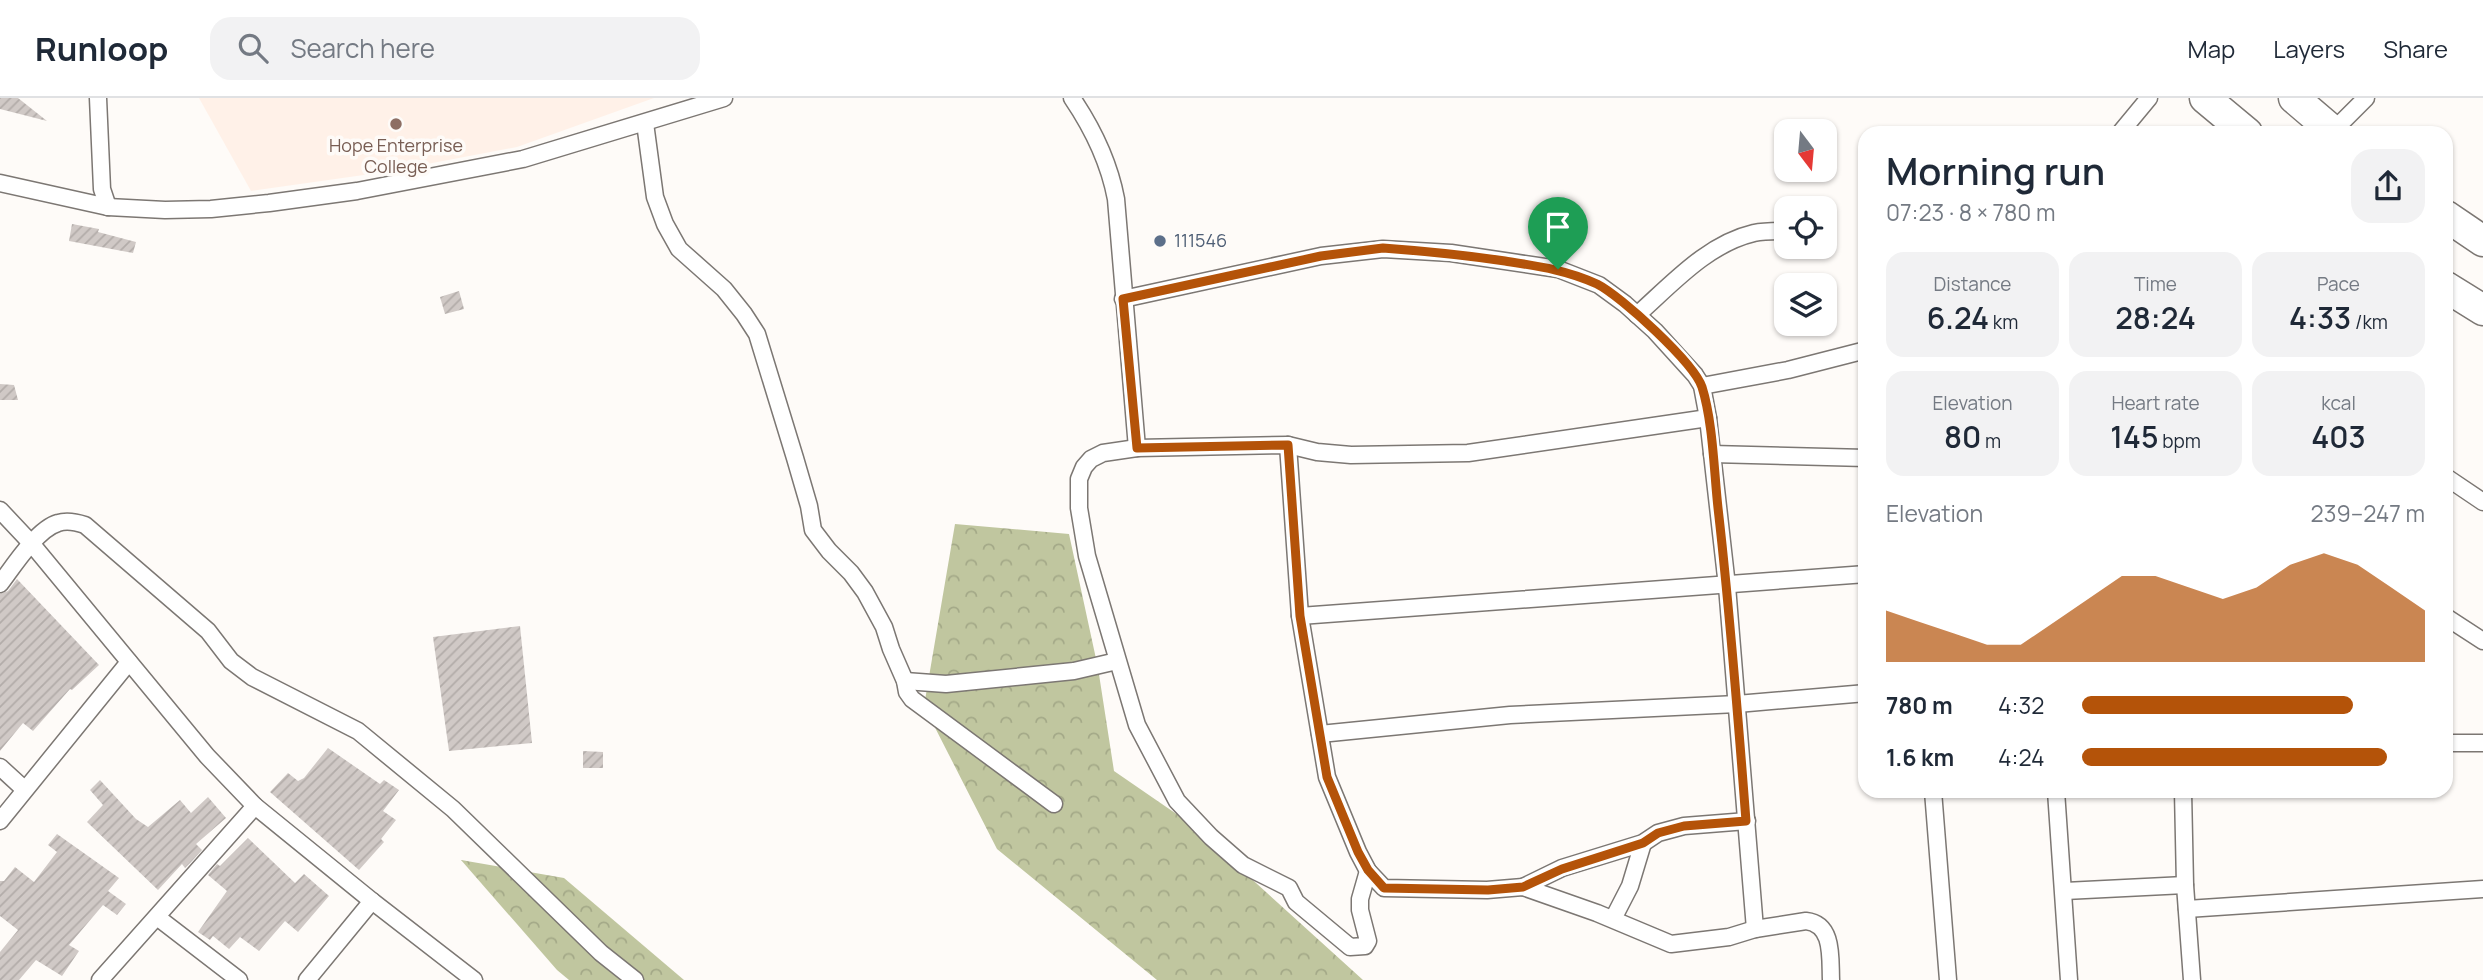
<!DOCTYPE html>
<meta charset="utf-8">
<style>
:root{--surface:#fff;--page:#f2f2f3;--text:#1f2937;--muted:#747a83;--line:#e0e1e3;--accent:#b45309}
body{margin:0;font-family:Manrope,sans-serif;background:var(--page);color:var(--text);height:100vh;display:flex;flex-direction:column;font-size:26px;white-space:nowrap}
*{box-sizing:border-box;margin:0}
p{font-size:23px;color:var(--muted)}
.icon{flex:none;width:38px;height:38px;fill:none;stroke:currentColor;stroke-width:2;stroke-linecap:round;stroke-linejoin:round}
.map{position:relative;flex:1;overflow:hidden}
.details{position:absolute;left:1858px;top:28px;width:595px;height:672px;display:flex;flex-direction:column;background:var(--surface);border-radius:21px;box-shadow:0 2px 5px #0004}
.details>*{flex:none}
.needle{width:46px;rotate:164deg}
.controls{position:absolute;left:1774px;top:21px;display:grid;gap:14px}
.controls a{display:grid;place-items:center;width:63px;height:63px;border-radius:14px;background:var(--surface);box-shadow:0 2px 5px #0004;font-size:35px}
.pin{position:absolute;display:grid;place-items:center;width:60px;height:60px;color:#fff;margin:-72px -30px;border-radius:50% 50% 50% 0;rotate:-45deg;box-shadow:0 0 7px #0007}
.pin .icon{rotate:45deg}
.round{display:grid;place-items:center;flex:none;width:74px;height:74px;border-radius:21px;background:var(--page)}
.overview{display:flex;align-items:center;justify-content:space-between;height:119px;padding:0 28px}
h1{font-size:38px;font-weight:600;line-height:52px}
.stats{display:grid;grid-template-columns:repeat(3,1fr);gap:10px;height:119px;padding:7px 28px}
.stats div{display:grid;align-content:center;border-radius:18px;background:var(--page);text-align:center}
.stats b{font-size:30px;font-weight:600}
.stats small{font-size:19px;font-weight:400}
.stats p{font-size:19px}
.chart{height:196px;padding:14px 28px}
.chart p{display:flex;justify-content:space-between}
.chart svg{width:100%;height:126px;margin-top:7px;fill:var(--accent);opacity:.7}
ul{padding:0 28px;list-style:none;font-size:23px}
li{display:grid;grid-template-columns:112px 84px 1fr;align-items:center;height:52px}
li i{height:18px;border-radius:9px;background:var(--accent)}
header{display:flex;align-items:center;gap:42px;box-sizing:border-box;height:98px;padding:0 35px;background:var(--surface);border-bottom:2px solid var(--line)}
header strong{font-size:33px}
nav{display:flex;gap:38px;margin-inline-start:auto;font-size:24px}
.search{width:490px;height:63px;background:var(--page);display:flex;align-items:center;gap:18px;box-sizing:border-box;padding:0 24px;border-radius:21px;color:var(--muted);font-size:26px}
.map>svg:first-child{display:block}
.built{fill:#fff1e8}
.forest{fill:url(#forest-crowns)}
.building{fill:url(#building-hatch)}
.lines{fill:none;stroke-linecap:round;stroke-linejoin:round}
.street-casing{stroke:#7c7773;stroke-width:19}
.highway-casing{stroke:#7c7773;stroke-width:33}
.street{stroke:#fff;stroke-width:16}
.highway{stroke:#fff;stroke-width:30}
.route-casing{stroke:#fff;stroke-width:14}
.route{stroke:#b45309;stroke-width:9}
.education-dot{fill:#8d6e63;stroke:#fefbf8;stroke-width:2.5}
.service-dot{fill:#5c6f8a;stroke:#fefbf8;stroke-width:2.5}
.labels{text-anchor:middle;stroke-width:7;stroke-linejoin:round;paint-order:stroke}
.education-label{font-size:18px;fill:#785e54;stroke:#fefbf8}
.service-label{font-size:18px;fill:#4e5e75;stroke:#fefbf8;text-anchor:start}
</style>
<header>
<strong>Runloop</strong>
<div class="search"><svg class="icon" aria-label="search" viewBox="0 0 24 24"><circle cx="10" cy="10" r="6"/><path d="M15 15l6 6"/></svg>Search here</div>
<nav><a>Map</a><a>Layers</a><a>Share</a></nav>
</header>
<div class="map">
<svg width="2483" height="882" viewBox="0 0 2483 882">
<defs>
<pattern id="forest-crowns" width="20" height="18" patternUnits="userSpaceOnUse" patternTransform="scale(1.75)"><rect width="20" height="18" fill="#c0c69f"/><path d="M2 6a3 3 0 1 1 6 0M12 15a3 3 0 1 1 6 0" fill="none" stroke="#a4a988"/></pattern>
<pattern id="building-hatch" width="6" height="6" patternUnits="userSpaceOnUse" patternTransform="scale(1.75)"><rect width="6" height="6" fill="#d0c9c6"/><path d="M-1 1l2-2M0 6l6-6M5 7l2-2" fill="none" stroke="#b2aca9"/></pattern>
</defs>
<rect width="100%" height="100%" fill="#fefbf8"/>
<!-- built -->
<polygon class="built" points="199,0 654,0 517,49 385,74 251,93"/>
<!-- forest -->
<g class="forest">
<polygon points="955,426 1069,436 1098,570 1114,673 1191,726 1363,882 1157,882 997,751 924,608"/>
<polygon points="461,762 564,780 684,882 569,882 557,872"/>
</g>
<!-- building -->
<g class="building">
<polygon points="0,0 18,0 47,23 0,11"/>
<polygon points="72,126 99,131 98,134 136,144 133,155 69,143"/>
<polygon points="459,193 464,211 445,216 440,199"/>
<polygon points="0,286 14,287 18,302 0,302"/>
<polygon points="17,481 99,567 72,592 70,591 33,633 23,625 0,653 0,496 8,493"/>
<polygon points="520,528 532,645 449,653 433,539"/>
<polygon points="328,650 380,686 384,682 399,692 383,713 396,722 381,741 384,744 359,772 270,694 288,675 298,683 304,680"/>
<polygon points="583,653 603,654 603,670 583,670"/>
<polygon points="100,682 136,721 148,729 180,702 191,715 208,699 226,720 196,746 202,752 192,763 185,770 182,766 158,792 87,724 103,707 90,692"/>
<polygon points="57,736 119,780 108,793 126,806 117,817 103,807 69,847 79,853 62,878 36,862 19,882 0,882 0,854 18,832 0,818 0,783 4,783 15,769 34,784 57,754 48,747"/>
<polygon points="248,740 295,785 304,776 329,798 298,834 285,823 259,853 240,839 229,851 213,838 210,842 198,834 227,793 208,777 217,766 220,768"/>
</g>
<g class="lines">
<!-- street casing -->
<g class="street-casing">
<g id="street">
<polyline points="98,0 102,91 108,109"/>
<path d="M1072,0C1093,31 1109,64 1116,101L1137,350"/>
<polyline points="645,25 655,99 665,126 679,151 724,191 744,216 757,236 795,360 809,408 813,432 829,453 851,475 865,494 884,529 891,551 905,583 907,594 912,601 1054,706"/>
<polyline points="2333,33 2366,0"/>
<polyline points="2120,35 2149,0"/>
<polyline points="0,85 108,109 165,112 211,111 269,105 357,93 523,61 724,0"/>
<polyline points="1123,201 1321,158 1383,151 1451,155 1558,171 1599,187 1625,206 1655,233 1695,277 1702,288 1708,320 1727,488 1755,831"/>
<path d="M1637,217C1672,186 1707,146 1754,135C1764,133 1776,133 1787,133"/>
<polyline points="1702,288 1788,272 1866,252"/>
<path d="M1288,347L1300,518L1327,679L1358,754L1368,773L1384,790L1487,792L1523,789L1597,815L1671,846L1729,839L1755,831L1806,823C1834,826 1830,860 1831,882"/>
<polyline points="1712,356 1866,360"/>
<polyline points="2446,379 2483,404"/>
<polyline points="0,412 31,445 207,658 255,708 372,803 474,882"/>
<path d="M0,486C13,469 37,431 58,425C67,422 76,424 85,427L208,533L231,563L252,579L358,633L453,711L601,855L635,882"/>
<polyline points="1300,518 1866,476"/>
<polyline points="2446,519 2483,543"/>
<polyline points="905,583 946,586 1074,573 1117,563"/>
<polyline points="1320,636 1510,617 1737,606 1866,595"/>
<polyline points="2446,645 2483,645"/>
<polyline points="0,669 24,691"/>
<polyline points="1933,693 1948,882"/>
<polyline points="2056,693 2069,882"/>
<polyline points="2183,693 2185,787 2192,882"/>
<polyline points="0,723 129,564"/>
<polyline points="1368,773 1360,801 1360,812 1368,843 1365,848 1350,849 1296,804 1289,790 1243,767 1211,739 1177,703 1137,627 1087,458 1079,410 1079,381 1084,369 1091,361 1103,355 1137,350 1288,347 1317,354 1351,357 1468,355 1708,320"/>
<polyline points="1523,789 1562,770 1643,745 1658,735 1684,728 1747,723"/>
<polyline points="2065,793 2185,787"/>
<polyline points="2187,811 2483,791"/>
<polyline points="157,819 239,882"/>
<polyline points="1613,821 1630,788 1643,745"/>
<polyline points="100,882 255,708"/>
<polyline points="307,882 372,803"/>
</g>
</g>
<!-- highway casing -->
<g class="highway-casing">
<g id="highway">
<polyline points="2205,0 2247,35"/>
<polyline points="2294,0 2335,35"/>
<polyline points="2446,118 2483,143"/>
<polyline points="2446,189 2483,212"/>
</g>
</g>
<!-- street -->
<use href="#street" class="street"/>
<!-- highway -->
<use href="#highway" class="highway"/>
</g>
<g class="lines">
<!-- route casing -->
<g class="route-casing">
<path id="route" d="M1383,150C1424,153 1464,157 1505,163C1537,168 1567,172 1597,186C1621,198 1694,265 1702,289C1713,324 1714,374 1718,410C1730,514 1738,618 1746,723L1684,728L1658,735L1643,745L1562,771L1523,789L1488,792L1384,790L1368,772L1358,754L1327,679L1300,518L1288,347L1137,350L1123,201L1321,158Z"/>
</g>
<!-- route -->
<use href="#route" class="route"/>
</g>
<!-- markers -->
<circle class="education-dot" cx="396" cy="26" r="7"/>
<circle class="service-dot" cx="1160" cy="143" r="7"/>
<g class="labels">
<!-- education labels -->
<g class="education-label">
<text x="396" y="54">Hope Enterprise<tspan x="396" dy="21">College</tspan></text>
</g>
<!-- service labels -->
<g class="service-label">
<text x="1174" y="149">111546</text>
</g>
</g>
</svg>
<div class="controls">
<a><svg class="needle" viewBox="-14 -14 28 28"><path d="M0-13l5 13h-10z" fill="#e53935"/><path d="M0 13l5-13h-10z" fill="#747a83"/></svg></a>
<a><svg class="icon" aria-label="locate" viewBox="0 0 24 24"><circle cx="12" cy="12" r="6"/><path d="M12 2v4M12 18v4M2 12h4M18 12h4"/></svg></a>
<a><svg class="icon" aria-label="layers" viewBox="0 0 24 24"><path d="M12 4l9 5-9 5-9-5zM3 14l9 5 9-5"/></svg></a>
</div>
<div class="pin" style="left:1558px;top:171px;background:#1e9e55"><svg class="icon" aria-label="arrive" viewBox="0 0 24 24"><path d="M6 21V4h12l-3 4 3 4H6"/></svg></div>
<section class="details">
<div class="overview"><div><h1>Morning run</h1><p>07:23 · 8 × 780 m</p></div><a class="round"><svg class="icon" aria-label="share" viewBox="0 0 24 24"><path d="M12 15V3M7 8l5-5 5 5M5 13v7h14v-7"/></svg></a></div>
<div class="stats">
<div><p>Distance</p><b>6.24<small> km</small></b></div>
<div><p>Time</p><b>28:24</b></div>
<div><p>Pace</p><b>4:33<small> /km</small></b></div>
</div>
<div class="stats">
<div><p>Elevation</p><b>80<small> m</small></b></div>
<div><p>Heart rate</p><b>145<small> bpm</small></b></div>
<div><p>kcal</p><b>403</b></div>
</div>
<div class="chart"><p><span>Elevation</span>239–247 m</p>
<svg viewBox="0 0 160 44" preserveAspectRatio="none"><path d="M0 44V26L10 30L20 34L30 38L40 38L50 30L60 22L70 14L80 14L90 18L100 22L110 18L120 10L130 6L140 10L150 18L160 26V44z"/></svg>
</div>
<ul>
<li><b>780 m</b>4:32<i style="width:79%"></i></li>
<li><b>1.6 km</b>4:24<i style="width:89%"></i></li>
</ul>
</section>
</div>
